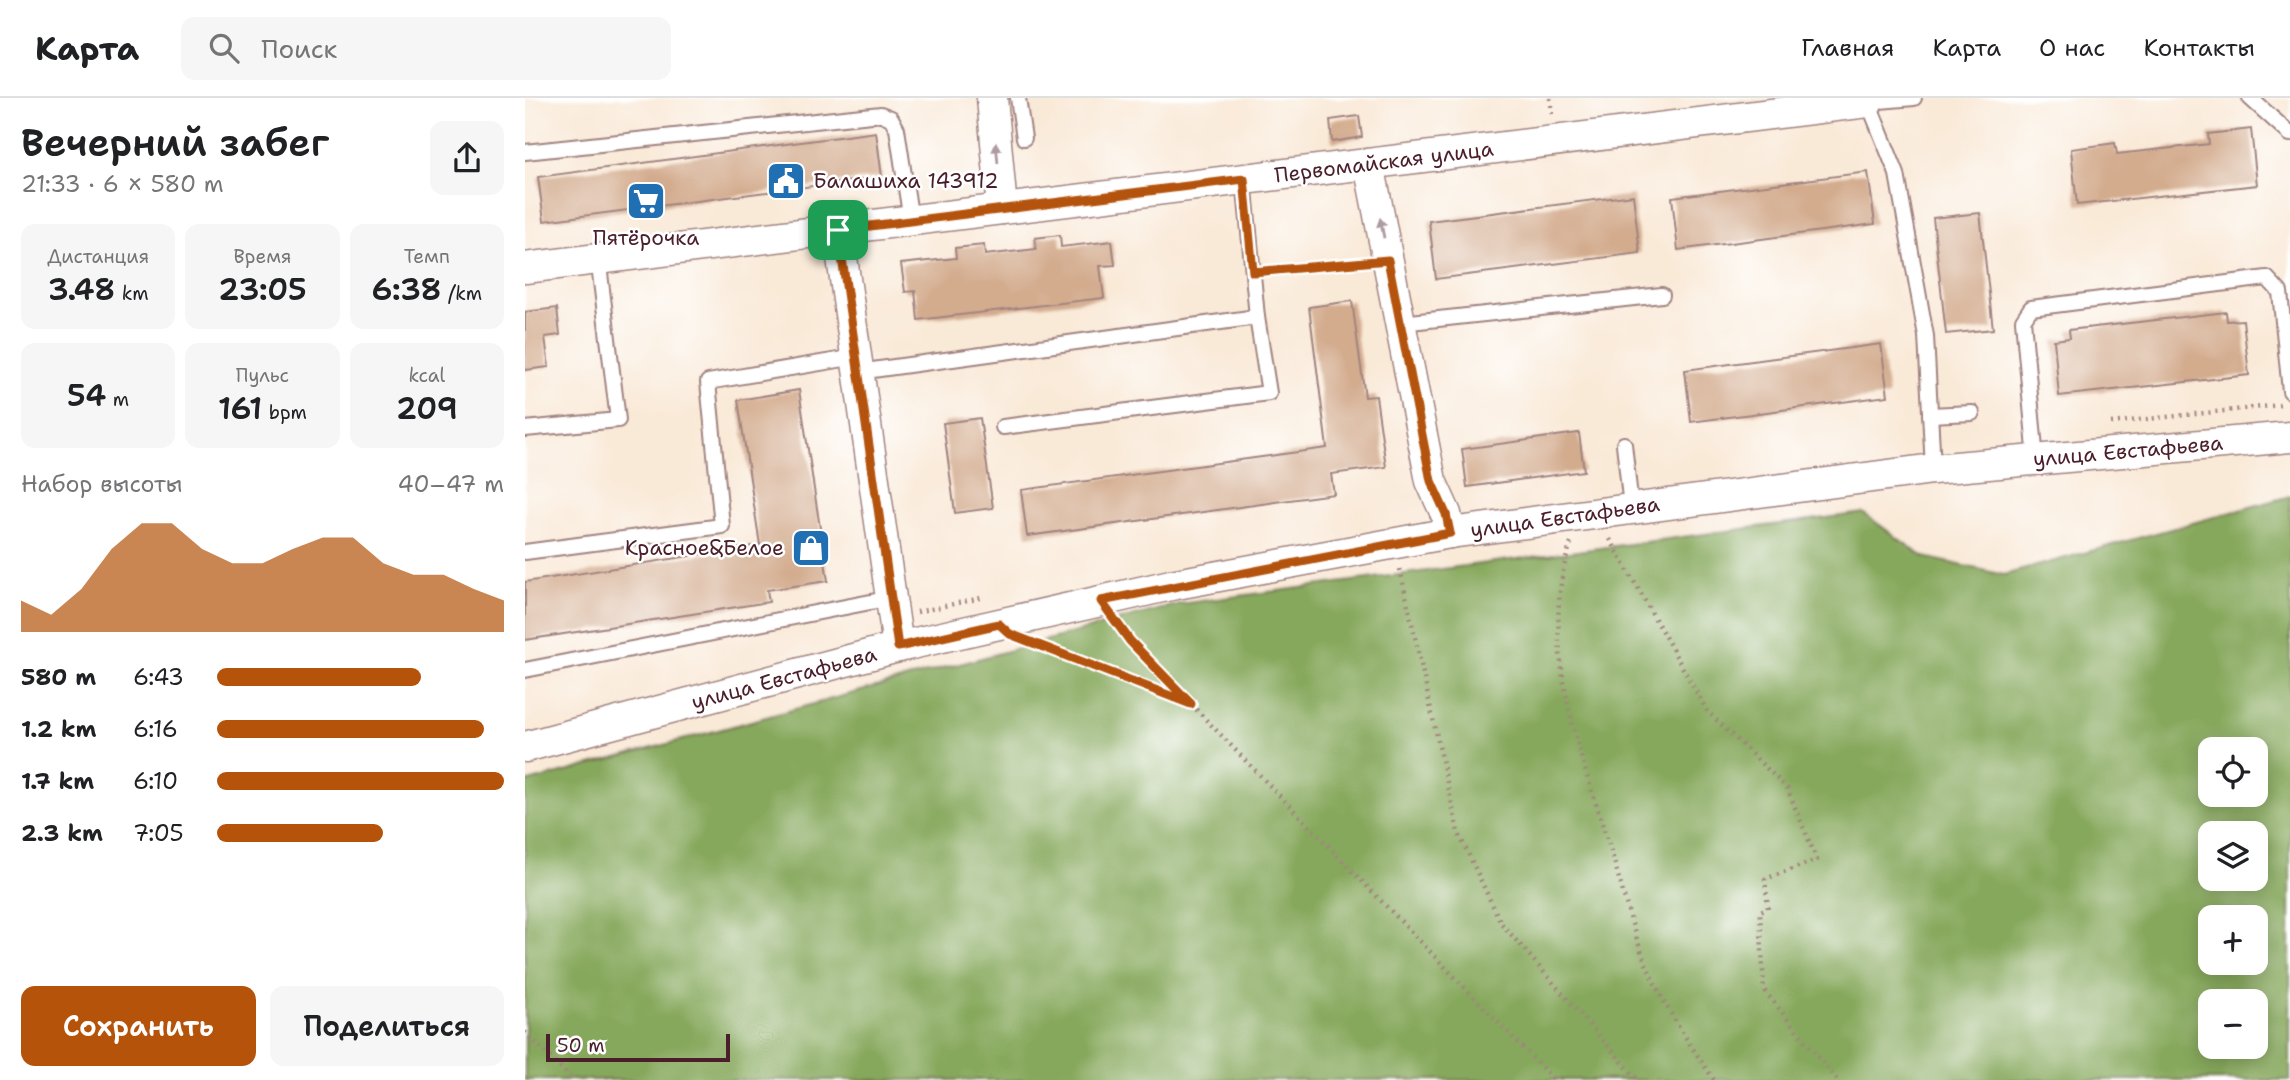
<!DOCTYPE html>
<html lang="ru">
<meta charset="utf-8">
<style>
:root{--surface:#fff;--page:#f6f6f6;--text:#202124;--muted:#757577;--line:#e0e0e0;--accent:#b45309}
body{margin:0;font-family:"Shantell Sans",sans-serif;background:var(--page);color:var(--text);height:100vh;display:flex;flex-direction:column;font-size:26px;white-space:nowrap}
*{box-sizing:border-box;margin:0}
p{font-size:23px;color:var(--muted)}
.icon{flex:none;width:38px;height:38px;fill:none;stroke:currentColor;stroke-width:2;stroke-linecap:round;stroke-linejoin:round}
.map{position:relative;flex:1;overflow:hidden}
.side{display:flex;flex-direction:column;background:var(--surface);width:525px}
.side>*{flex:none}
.controls{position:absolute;left:1673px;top:639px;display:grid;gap:14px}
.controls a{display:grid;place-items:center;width:70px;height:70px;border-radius:14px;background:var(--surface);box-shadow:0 4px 18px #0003;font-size:35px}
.scale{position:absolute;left:21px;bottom:18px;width:184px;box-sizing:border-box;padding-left:7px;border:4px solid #4a1f2b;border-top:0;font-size:19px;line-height:24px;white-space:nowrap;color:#4a1f2b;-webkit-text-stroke:5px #fff;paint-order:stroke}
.pin{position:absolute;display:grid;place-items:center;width:60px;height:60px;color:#fff;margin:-30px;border-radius:14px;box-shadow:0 4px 10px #0006}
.round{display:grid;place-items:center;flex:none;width:74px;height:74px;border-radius:14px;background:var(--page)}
.overview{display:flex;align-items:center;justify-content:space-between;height:119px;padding:0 21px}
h1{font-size:38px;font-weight:600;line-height:52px}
.figures{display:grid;grid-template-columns:repeat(3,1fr);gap:10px;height:119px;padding:7px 21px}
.figures div{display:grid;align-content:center;border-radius:14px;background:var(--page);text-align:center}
.figures b{font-size:30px;font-weight:600}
.figures small{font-size:19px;font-weight:400}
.figures p{font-size:19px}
.chart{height:196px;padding:14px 21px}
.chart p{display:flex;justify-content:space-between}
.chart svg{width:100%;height:126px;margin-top:7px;fill:var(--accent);opacity:.7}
.cta{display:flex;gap:14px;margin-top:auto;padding:14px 21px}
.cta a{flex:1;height:80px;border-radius:14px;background:var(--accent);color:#fff;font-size:28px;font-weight:600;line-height:80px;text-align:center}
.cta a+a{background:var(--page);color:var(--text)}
ul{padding:0 21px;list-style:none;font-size:23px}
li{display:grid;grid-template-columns:112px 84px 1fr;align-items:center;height:52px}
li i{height:18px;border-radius:9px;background:var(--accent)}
header{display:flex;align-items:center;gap:42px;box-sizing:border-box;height:98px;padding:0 35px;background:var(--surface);border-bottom:2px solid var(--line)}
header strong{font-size:33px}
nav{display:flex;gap:38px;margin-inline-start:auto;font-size:24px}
.search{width:490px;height:63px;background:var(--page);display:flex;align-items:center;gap:18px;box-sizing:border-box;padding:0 24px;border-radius:14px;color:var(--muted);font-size:26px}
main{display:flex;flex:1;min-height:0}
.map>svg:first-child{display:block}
.forest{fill:#86a85c;stroke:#686444;stroke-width:2;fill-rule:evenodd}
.building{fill:#d3ab8d}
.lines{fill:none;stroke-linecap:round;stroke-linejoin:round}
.service-casing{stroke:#a28481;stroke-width:18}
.minor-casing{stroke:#a28481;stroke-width:33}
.path{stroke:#a28481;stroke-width:4.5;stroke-dasharray:2 5;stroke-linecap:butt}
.service{stroke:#fff;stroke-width:14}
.minor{stroke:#fff;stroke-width:30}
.oneway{fill:#ae9aa0}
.route-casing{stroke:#fff;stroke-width:14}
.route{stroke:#b45309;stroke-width:9}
.labels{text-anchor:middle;stroke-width:5;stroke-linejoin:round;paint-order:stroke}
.street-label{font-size:21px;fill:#4a1f2b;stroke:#fff}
.poi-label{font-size:21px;fill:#4a1f2b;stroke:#fff;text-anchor:start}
</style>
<header>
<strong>Карта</strong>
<div class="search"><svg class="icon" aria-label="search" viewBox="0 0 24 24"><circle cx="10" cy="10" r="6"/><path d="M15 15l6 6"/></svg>Поиск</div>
<nav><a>Главная</a><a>Карта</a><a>О нас</a><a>Контакты</a></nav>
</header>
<main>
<section class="side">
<div class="overview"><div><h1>Вечерний забег</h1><p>21:33 · 6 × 580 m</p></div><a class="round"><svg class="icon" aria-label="share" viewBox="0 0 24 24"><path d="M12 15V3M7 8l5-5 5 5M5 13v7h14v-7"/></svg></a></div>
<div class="figures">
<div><p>Дистанция</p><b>3.48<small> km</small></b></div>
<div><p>Время</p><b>23:05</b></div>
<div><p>Темп</p><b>6:38<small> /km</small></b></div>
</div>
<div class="figures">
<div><b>54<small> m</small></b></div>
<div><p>Пульс</p><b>161<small> bpm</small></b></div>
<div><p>kcal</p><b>209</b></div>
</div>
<div class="chart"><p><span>Набор высоты</span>40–47 m</p>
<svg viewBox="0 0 160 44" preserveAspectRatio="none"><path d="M0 44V33L10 38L20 29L30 15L40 6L50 6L60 15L70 20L80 20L90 15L100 11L110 11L120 20L130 24L140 24L150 29L160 33V44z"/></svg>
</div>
<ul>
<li><b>580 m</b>6:43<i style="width:71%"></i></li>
<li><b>1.2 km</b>6:16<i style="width:93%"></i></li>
<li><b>1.7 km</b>6:10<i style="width:100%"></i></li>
<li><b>2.3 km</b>7:05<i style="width:58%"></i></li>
</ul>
<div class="cta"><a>Сохранить</a><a>Поделиться</a></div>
</section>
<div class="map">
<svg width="1765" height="982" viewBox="0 0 1765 982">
<rect width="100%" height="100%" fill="#fff"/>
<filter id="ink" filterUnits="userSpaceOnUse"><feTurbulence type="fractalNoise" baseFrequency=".0143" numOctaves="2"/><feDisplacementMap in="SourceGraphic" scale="14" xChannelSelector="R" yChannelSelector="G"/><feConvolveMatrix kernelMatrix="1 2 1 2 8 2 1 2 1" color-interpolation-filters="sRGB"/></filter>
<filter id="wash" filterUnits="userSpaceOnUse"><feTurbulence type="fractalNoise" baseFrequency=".00686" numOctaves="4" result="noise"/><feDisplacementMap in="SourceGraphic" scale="28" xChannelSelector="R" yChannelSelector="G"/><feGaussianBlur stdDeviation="1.57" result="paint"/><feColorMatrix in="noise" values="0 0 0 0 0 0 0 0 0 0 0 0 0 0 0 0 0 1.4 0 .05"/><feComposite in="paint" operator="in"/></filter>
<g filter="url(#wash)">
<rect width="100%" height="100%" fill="#f9e9d7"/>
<!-- forest -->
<path class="forest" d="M1765,398V982H0V685L654,506L1338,415L1399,459L1479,477ZM1685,651H1731V696H1685ZM1685,735H1731V780H1685ZM1685,819H1731V864H1685ZM1685,903H1731V948H1685Z"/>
<g id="blocks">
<!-- building -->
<g class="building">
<polygon points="834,18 837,39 807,44 805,22"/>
<polygon points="1726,31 1732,87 1552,107 1546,51 1590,45 1592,56 1684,46 1683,36"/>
<polygon points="351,34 357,79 19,123 13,79"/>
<polygon points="1343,74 1350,126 1153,152 1147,99"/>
<polygon points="1108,97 1115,155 911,181 904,123"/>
<polygon points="1455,115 1468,231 1421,236 1408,120"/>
<polygon points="535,137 536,149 587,143 590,167 575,168 579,200 393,222 390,193 380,194 376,166 431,160 430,150 459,147 460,157 511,151 510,140"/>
<polygon points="827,203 840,299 851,298 861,369 806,376 809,396 502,438 496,392 802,350 784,209"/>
<polygon points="32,210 35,237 20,239 24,269 0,272 0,214"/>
<polygon points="1701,214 1702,223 1718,222 1724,277 1534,298 1529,242 1545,240 1544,232"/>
<polygon points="1356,246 1363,298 1166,324 1160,272"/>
<polygon points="274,292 303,483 242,492 244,504 0,542 0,484 235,447 213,302"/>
<polygon points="455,320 468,410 430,415 418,325"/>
<polygon points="1054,335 1059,373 942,389 937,351"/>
</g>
</g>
</g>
<g filter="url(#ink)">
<use href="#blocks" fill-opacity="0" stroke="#a28481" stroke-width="2"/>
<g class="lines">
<!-- service casing -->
<g class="service-casing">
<g id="service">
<polyline points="493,0 499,40"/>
<polyline points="1389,0 1343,4 1372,76 1401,238 1408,371"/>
<polyline points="1725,0 1765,36"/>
<polyline points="0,54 356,16 366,20 372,31 386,123"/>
<polyline points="876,225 1137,197"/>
<polyline points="333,274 732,219 719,81"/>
<polyline points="1405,317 1447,315"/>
<polyline points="478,329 744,295 732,219"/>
<polyline points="0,331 93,322 73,159"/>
<polyline points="1099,346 1106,409"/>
<polyline points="1511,362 1498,222 1506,210 1742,180 1755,194 1765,293"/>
<polyline points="0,454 197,428 183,284 331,259"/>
<polyline points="0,572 366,500"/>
</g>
</g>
<!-- minor casing -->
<g class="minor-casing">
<g id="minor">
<polyline points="467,0 477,111"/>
<polyline points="844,66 906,383 921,416 925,435"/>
<polyline points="313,132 373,549"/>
<polyline points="0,170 1343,4"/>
<polyline points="0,649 373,549 646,487 925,435 1408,371 1765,339"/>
</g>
</g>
<!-- path -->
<g class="path">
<polyline points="1025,0 1027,17"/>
<polyline points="746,172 838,164"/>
<polyline points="1586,325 1755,307"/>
<polyline points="1085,441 1182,613 1262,690 1292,762 1240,781 1243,810 1235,813 1239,892 1312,982"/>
<path d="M1046,445C1011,543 1057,661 1087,756C1098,793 1107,832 1122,868C1139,909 1164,945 1189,982"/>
<polyline points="875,471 933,734 976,825 1113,982"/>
<polyline points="392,514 456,500"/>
<polyline points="593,527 663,602"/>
<polyline points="510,545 666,606 1029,982"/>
<polyline points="0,934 48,982"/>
</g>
<!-- service -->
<use href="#service" class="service"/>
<!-- minor -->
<use href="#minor" class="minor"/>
</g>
<!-- one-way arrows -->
<defs><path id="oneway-solid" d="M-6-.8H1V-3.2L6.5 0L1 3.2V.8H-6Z" transform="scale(1.75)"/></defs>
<g class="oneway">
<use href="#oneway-solid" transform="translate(472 55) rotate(-95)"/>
<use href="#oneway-solid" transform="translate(857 130) rotate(-101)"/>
</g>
</g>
<g class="lines" filter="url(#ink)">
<!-- route casing -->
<g class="route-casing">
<polygon id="route" points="719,81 728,174 863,162 906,383 921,416 925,435 576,503 605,543 666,606 485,536 474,526 373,549 313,132"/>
</g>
<!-- route -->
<use href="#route" class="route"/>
</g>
<!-- icons -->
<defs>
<g id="civic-square" transform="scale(2.0125)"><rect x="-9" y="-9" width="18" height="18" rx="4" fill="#1f6fb2" stroke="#fff"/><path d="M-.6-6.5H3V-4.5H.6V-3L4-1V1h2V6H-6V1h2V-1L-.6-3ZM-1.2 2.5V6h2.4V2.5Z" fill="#fff"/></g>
<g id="supermarket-square" transform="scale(2.0125)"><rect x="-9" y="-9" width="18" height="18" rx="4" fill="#1f6fb2" stroke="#fff"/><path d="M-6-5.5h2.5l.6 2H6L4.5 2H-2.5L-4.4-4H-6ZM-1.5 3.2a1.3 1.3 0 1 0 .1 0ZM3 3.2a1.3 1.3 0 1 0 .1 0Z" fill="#fff"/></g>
<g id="shop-square" transform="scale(2.0125)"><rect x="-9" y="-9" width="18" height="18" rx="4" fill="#1f6fb2" stroke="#fff"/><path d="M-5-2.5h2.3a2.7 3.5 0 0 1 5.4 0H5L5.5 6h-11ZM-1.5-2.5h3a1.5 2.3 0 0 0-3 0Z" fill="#fff"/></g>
</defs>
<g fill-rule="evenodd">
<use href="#civic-square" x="261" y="83"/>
<use href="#supermarket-square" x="121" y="103"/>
<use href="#shop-square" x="286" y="450"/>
</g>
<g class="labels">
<!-- street labels -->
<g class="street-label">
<text transform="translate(859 64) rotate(-7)" y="7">Первомайская улица</text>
<text transform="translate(1603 353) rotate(-5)" y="7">улица Евстафьева</text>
<text transform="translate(1040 419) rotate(-8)" y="7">улица Евстафьева</text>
<text transform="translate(259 580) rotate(-15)" y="7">улица Евстафьева</text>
</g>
<!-- poi labels -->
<g class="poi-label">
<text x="288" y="90">Балашиха 143912</text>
<text x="121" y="147" text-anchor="middle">Пятёрочка</text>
<text x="259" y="457" text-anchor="end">Красное&amp;Белое</text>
</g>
</g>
</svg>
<div class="controls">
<a><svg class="icon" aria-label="locate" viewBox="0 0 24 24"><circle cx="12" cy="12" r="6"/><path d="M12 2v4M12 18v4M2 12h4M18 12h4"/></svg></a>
<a><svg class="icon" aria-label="layers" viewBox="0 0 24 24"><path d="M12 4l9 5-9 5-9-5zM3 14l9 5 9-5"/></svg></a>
<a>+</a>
<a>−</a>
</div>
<div class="scale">50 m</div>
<div class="pin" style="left:313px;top:132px;background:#1e9e55"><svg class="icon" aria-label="arrive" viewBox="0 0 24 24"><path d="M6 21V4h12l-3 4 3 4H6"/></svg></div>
</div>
</main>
